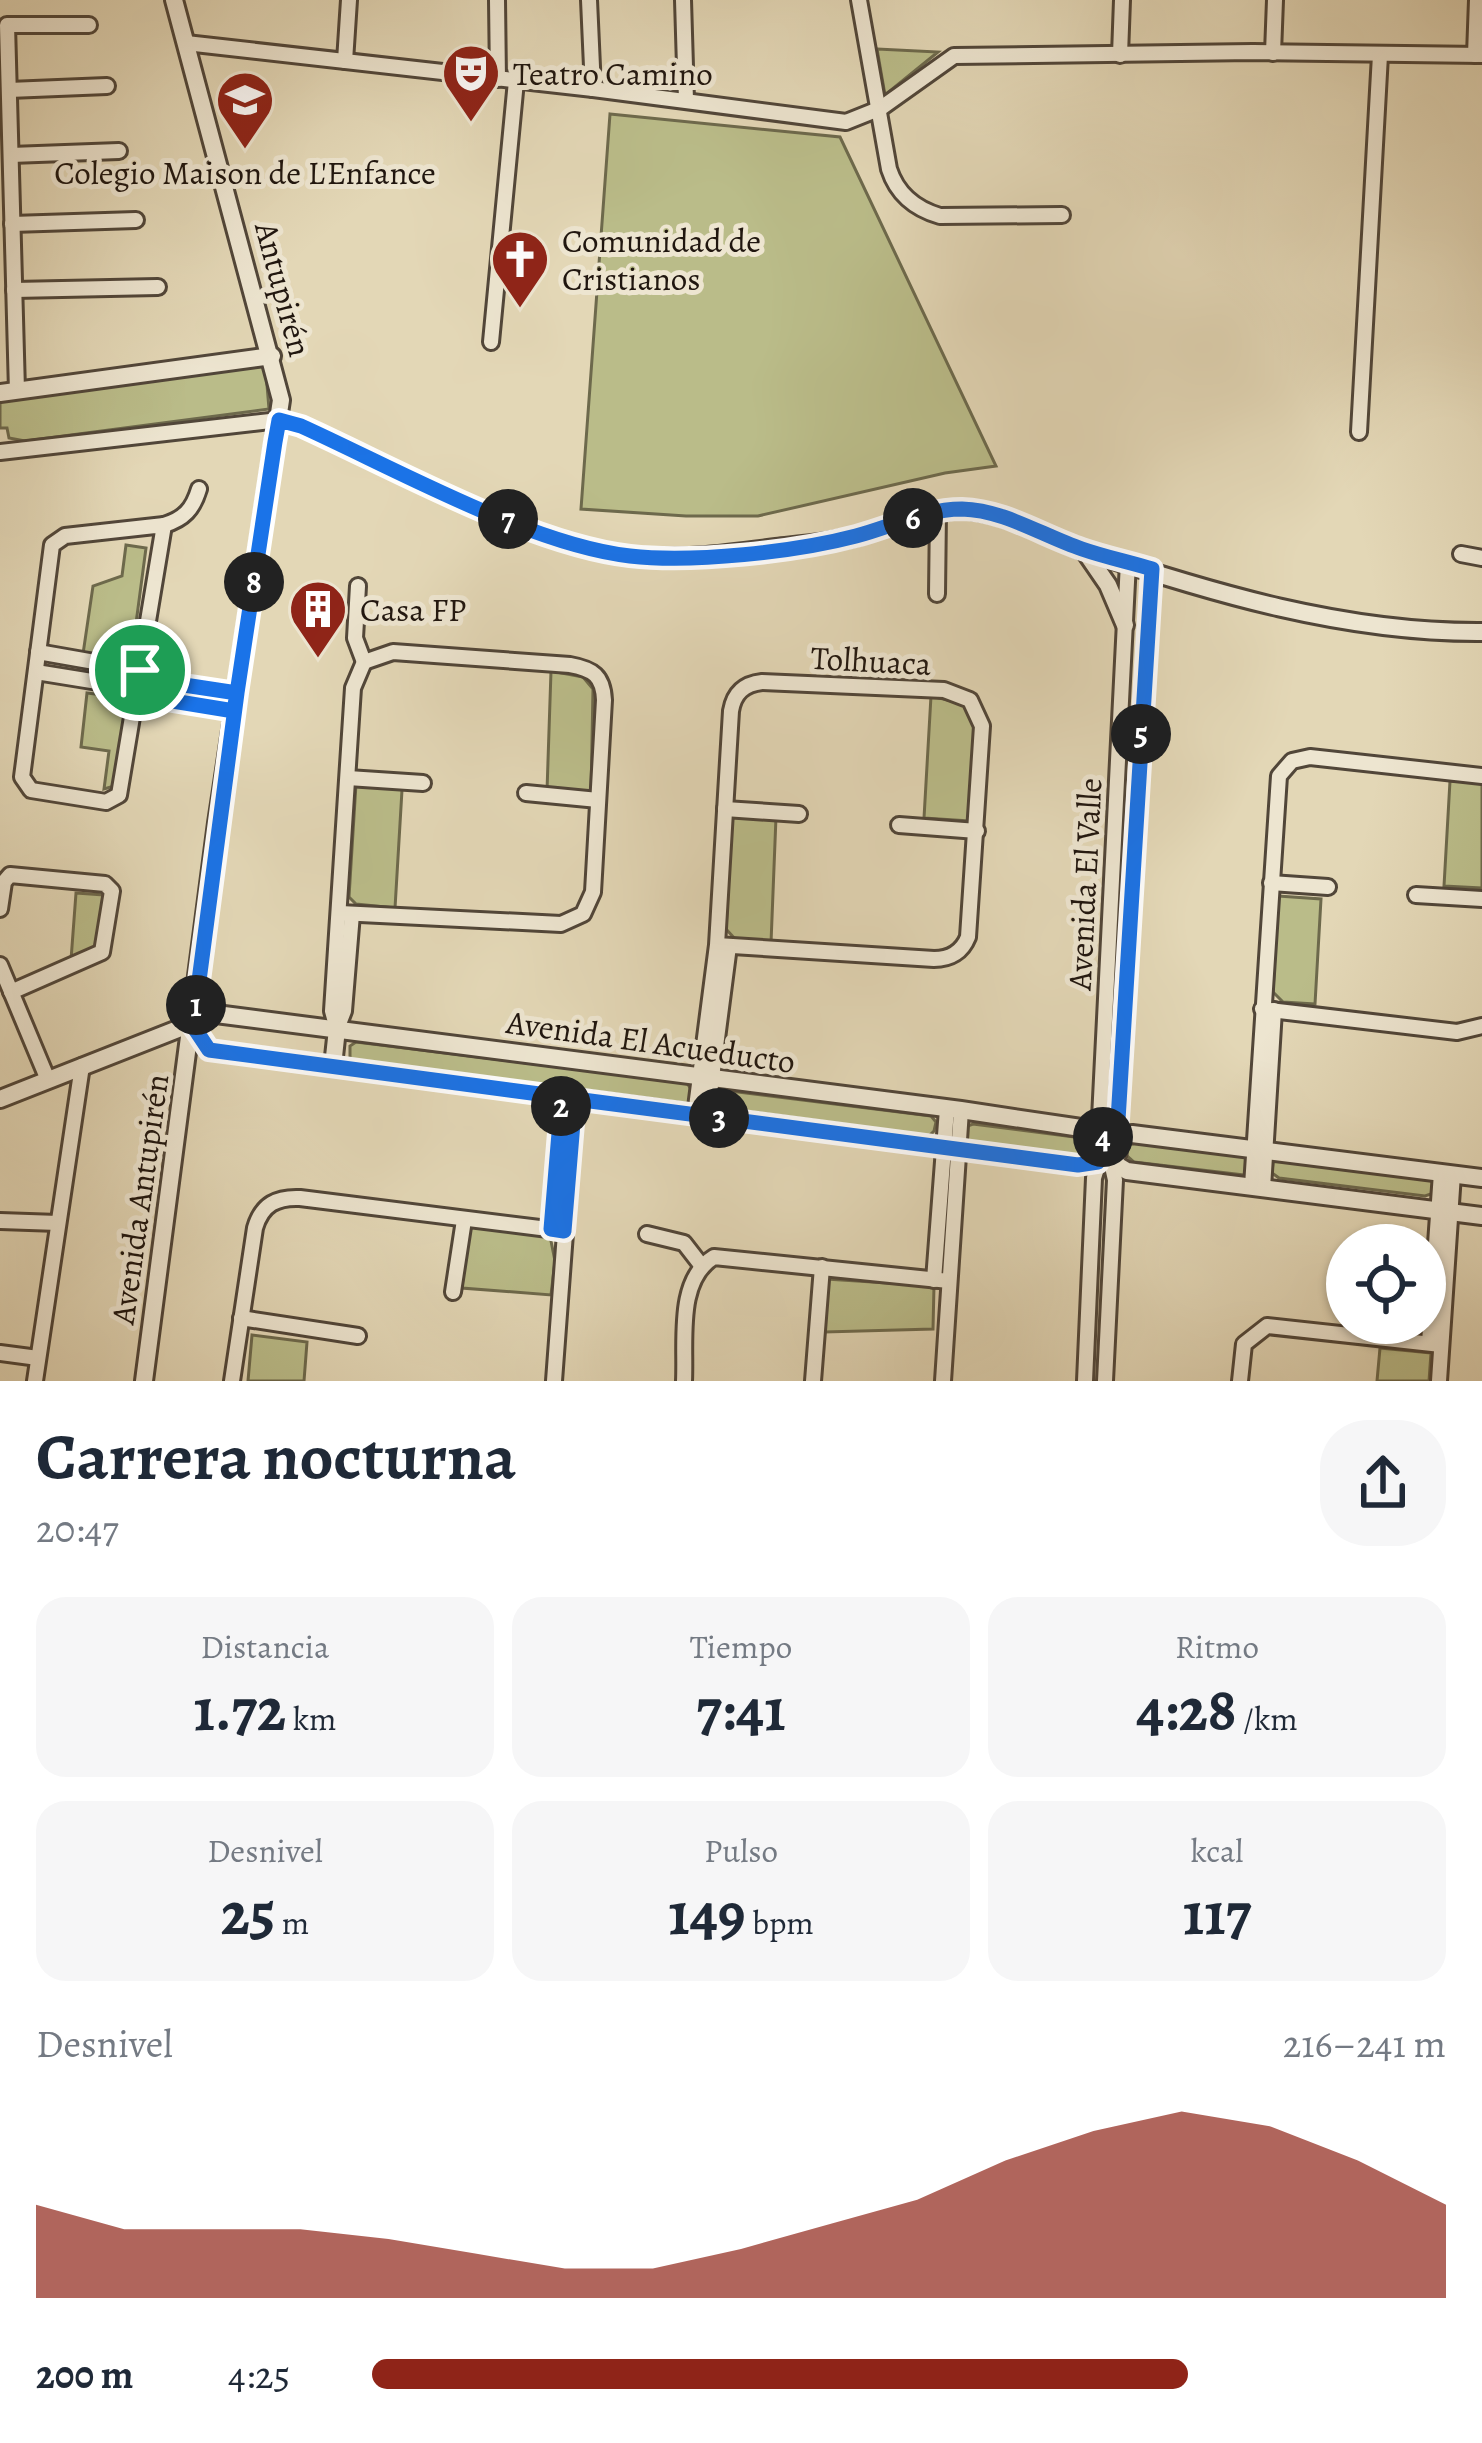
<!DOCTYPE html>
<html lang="es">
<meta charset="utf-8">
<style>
:root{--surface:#fff;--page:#f6f6f7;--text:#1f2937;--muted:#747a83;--accent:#8f2418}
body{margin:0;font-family:Alegreya,serif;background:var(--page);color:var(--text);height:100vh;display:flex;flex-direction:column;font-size:45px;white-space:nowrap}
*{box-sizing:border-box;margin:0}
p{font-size:39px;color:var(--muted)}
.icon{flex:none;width:66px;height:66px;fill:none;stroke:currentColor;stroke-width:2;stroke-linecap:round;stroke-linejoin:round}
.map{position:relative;height:1381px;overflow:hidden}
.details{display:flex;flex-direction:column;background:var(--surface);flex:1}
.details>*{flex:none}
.tools{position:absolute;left:1326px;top:1224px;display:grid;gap:24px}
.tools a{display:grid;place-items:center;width:120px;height:120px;border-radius:50%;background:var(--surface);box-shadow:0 3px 9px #0004;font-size:60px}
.pin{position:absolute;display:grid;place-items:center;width:102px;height:102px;color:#fff;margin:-51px;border:6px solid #fff;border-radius:50%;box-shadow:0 3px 12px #0007}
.km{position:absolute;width:60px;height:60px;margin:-30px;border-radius:50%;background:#222;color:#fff;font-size:33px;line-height:60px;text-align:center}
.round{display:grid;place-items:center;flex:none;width:126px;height:126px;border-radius:48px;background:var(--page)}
.headline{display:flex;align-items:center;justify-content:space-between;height:204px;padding:0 36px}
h1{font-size:66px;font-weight:700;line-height:90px}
.metrics{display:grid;grid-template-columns:repeat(3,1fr);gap:18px;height:204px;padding:12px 36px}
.metrics div{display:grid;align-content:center;border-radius:30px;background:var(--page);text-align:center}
.metrics b{font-size:60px;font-weight:700}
.metrics small{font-size:33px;font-weight:400}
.metrics p{font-size:33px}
.chart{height:336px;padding:24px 36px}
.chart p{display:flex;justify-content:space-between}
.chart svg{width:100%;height:216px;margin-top:12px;fill:var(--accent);opacity:.7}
ul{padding:0 36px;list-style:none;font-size:39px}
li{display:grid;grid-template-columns:192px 144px 1fr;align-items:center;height:90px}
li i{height:30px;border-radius:15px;background:var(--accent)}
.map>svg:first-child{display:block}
.green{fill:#babc89;stroke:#6d694c;stroke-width:3}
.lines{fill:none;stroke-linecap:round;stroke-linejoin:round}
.minor-casing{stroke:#514639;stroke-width:20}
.tertiary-casing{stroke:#514639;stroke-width:22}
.minor{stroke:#ede5d0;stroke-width:14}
.tertiary{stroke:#ede5d0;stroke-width:16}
.route-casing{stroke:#fff;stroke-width:24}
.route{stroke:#1a73e8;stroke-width:15}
.labels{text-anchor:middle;stroke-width:10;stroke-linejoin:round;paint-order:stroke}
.poi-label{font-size:33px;fill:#20160f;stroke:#ede5d0;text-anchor:start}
.street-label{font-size:33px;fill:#20160f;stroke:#ede5d0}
</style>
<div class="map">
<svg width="1482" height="1381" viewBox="0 0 1482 1381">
<rect width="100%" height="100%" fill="#e3d7b6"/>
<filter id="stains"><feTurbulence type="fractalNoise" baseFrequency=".00167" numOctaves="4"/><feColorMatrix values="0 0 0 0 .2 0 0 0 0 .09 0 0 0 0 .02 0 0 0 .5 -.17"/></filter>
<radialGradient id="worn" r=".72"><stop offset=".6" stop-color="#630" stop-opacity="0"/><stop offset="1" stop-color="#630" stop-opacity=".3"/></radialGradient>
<!-- green -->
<g class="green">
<polygon points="877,49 938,52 885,95"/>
<polygon points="610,114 840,137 996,466 945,473 758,516 686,516 581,509"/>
<polygon points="265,361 269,409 25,441 9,438 7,428 0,428 0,400"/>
<polygon points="126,545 146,548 131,661 83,654 93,586 122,576"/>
<polygon points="551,671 583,677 593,689 591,794 547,791"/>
<polygon points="87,693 128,698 118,785 104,789 109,751 81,747"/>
<polygon points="931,696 964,704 975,726 970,821 924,818"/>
<polygon points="1450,781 1482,782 1482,888 1444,886"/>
<polygon points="356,784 401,787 402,790 395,908 356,904 349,897"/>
<polygon points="736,815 776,817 771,943 736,940 726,929 732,820"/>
<polygon points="76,893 104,895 109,908 97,946 71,960"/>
<polygon points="1278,896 1321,899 1315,1004 1283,1002 1273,992"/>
<polygon points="356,1042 687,1083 694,1094 685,1107 354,1065 350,1058 350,1046"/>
<polygon points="722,1090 931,1116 936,1122 934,1131 928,1137 719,1110 717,1094"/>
<polygon points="973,1124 1082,1138 1089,1145 1088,1155 1083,1158 973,1145 964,1137 965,1127"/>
<polygon points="1134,1142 1243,1156 1250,1162 1250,1172 1244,1175 1134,1162 1125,1154 1127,1145"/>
<polygon points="1282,1160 1426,1176 1433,1182 1434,1193 1425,1196 1279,1178 1272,1173 1273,1162"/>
<polygon points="475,1226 550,1236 555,1261 551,1295 462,1288 467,1231"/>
<polygon points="826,1279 934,1286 933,1329 825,1332"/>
<polygon points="252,1335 307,1342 304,1381 248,1381"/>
<polygon points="1380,1348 1431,1353 1429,1381 1377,1381"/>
</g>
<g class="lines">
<!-- minor casing -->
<g class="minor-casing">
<g id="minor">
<polyline points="497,0 498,79"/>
<polyline points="589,0 593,89"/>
<polyline points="683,0 686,100"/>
<path d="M859,0L889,169C897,194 916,209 940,216L1062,215"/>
<polyline points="186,43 593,89 846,122 881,108 954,56 1253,52 1482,55"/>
<polyline points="1273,53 1275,0"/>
<polyline points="1120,55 1122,0"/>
<polyline points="1475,55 1477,0"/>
<polyline points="345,61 349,0"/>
<polyline points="9,90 107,86"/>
<polyline points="11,155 119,151"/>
<polyline points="12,224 136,220"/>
<polyline points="14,290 158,287"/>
<polyline points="491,342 516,81"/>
<polyline points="17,391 7,25 89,25"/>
<polyline points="1359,432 1380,55"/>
<polyline points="0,452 279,420"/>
<polygon points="164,525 119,795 106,802 31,790 22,777 52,545 65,536"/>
<path d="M164,525C184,519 193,509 199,489"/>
<polyline points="1461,554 1482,558"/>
<polyline points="358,586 355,638 364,662"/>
<polyline points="937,594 938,512"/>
<polyline points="38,652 140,670 171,683 237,693"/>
<polyline points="36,672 104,683 136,695 234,711"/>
<polyline points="348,778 423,783"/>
<polyline points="526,793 598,800"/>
<polyline points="725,809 799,814"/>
<polyline points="899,825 977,831"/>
<polyline points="1271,883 1328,887"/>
<polyline points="1416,895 1482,899"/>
<polyline points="0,909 4,882 10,875 105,884 112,891 102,952 11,992"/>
<path d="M340,913L561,924L583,914L593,892L604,700C603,676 593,669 570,665L393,652L364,662"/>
<polyline points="0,965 48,1080"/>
<polyline points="1262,1009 1457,1032 1482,1026"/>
<polyline points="337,1029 332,1011 353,688 364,662"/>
<polyline points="337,1029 344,1011 352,914"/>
<path d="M695,1115L717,945L731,711C734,693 744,684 762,682L944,690L970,700L982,726L968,937C962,952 950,959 934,959L717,945"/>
<polyline points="707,1116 729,946"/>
<polyline points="1102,1137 1100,1118 1128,562"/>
<polyline points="1111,1138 1117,1120 1152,569"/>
<polyline points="1252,1186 1279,776 1292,761 1310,757 1482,776"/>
<polyline points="1263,1188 1274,1010"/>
<polyline points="0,1221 58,1223"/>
<polyline points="551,1229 562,1097"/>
<polyline points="647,1234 684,1243 701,1265"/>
<polyline points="934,1280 947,1109"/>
<polyline points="453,1292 464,1220"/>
<polyline points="241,1318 358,1336"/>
<polyline points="1429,1343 1441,1173"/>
<polyline points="0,1353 38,1358"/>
<polyline points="35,1381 82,1066"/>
<path d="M232,1381L255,1228C262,1204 277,1197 300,1198L564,1231"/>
<polyline points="554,1381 575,1099"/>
<path d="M684,1381C686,1341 676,1280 714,1257L949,1281"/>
<polyline points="813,1381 822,1267"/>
<polyline points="943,1381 961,1110"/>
<polyline points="1085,1381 1094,1178 1099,1162"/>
<polyline points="1105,1381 1115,1180 1111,1162"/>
<polyline points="1240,1381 1244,1344 1267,1326 1441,1345"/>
<polyline points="1439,1381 1453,1174"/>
</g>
</g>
<!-- tertiary casing -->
<g class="tertiary-casing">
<g id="tertiary">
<polyline points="0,393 272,356"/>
<path d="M279,420L301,426C395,469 529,544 631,556C679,561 728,554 776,548C803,545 830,543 857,536C894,526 932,506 971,510C1010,514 1046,537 1083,550C1212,593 1345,633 1482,632"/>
<polyline points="1084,550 1108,585 1125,625"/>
<polyline points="193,1026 209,1050 1078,1165 1098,1161"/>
<polyline points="333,1066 337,1029"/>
<polyline points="0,1099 216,1014 961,1110 1081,1128 1101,1137"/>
<circle cx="1105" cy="1150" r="13"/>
<polyline points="1113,1139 1132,1134 1482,1178"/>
<polyline points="1112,1162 1127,1171 1482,1216"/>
<polyline points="144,1381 217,823 281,400 174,0"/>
</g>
</g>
<!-- minor -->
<use href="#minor" class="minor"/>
<!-- tertiary -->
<use href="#tertiary" class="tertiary"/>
</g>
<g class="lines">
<!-- route casing -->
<g class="route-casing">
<path id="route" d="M140,670L171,683L237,693L193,1026L209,1050L562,1097L551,1229L564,1231L575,1099L1078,1165L1098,1162L1092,1154L1094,1144L1102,1137L1111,1138L1118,1120L1152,569C1129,562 1105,557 1082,549C1043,536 1004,510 962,509C925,509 891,527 856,536C795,552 693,563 630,556C531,545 394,468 301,426L279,420L275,442L237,693L234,711L136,695L140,670"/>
</g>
<!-- route -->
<use href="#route" class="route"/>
</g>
<!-- icons -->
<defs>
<g id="theatre-pin" transform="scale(3)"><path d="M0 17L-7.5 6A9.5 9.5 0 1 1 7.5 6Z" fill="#8f2418" stroke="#ede5d0"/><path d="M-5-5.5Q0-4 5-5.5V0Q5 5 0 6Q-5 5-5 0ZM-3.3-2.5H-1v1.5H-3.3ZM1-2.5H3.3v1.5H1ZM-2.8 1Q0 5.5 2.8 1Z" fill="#fff"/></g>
<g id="school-pin" transform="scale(3)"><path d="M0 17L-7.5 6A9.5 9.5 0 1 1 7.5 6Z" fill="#8f2418" stroke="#ede5d0"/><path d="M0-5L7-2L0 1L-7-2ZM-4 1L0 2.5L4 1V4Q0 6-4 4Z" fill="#fff"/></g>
<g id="church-pin" transform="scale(3)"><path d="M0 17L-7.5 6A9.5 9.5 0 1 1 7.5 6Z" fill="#8f2418" stroke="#ede5d0"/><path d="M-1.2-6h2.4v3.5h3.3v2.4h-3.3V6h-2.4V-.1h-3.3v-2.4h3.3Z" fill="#fff"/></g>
<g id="building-pin" transform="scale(3)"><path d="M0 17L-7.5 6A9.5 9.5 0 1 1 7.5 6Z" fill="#8f2418" stroke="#ede5d0"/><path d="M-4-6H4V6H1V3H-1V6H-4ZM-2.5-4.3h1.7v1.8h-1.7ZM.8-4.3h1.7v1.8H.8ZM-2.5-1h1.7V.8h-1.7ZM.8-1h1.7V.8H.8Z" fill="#fff"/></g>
</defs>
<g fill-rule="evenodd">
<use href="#theatre-pin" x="471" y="73"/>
<use href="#school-pin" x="245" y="100"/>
<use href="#church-pin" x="520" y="259"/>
<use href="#building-pin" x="318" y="609"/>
</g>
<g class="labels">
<!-- poi labels -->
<g class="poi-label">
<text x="513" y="85">Teatro Camino</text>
<text x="245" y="184" text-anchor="middle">Colegio Maison de L'Enfance</text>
<text x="562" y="252">Comunidad de<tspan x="562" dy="38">Cristianos</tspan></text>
<text x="360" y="621">Casa FP</text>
</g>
<!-- street labels -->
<g class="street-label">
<text transform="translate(284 289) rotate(75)" y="12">Antupirén</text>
<text transform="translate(871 660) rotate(3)" y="12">Tolhuaca</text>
<text transform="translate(1084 884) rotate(-87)" y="12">Avenida El Valle</text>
<text transform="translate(651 1041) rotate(8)" y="12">Avenida El Acueducto</text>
<text transform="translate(139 1199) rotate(-82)" y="12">Avenida Antupirén</text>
</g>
</g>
<rect width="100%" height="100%" filter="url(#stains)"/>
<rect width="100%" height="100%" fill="url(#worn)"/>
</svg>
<div class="tools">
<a><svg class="icon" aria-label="locate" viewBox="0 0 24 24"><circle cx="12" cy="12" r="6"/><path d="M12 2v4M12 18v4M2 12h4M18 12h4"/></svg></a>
</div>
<div class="pin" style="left:140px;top:670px;background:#1e9e55"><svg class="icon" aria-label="arrive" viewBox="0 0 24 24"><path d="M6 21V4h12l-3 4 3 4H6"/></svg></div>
<b class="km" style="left:196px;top:1005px">1</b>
<b class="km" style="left:561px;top:1106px">2</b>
<b class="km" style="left:719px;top:1118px">3</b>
<b class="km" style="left:1103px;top:1137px">4</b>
<b class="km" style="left:1141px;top:734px">5</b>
<b class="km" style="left:913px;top:518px">6</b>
<b class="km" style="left:508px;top:519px">7</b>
<b class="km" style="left:254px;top:582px">8</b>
</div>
<section class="details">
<div class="headline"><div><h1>Carrera nocturna</h1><p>20:47</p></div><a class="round"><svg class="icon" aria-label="share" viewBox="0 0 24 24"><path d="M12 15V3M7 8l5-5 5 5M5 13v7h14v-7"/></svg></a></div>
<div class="metrics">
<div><p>Distancia</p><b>1.72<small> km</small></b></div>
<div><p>Tiempo</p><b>7:41</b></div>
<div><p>Ritmo</p><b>4:28<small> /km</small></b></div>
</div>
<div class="metrics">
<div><p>Desnivel</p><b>25<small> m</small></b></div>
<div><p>Pulso</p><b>149<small> bpm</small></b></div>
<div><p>kcal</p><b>117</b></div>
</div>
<div class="chart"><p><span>Desnivel</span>216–241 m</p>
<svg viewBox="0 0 160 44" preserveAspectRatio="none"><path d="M0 44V25L10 30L20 30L30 30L40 32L50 35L60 38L70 38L80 34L90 29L100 24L110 16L120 10L130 6L140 9L150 16L160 25V44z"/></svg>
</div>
<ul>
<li><b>200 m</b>4:25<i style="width:76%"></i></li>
</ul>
</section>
